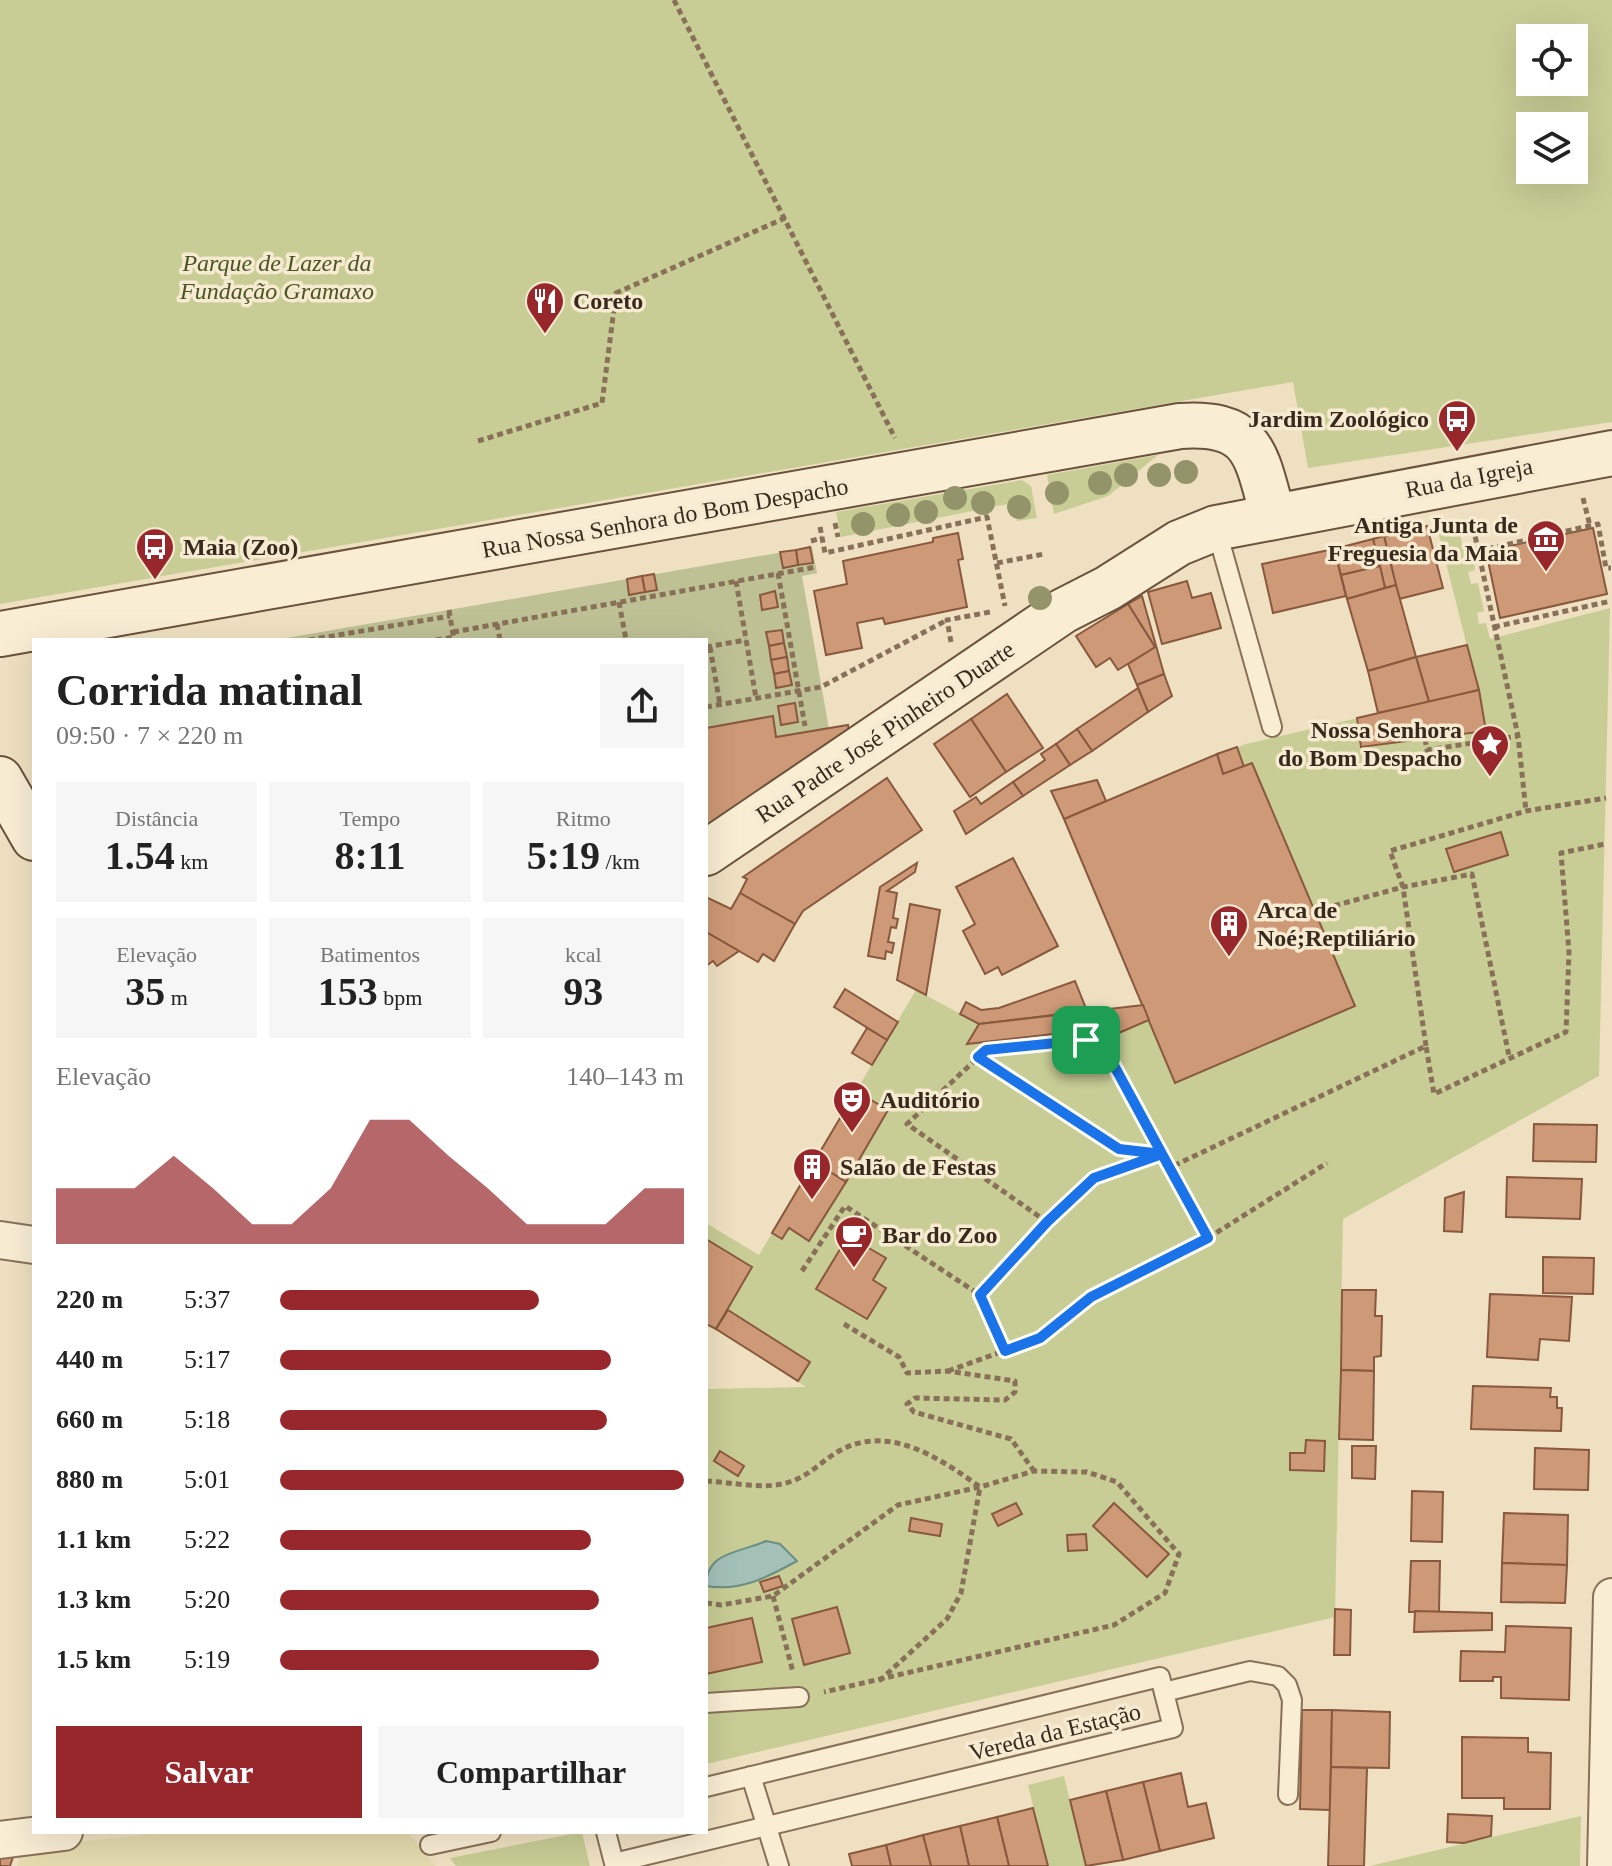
<!DOCTYPE html>
<html lang="pt">
<meta charset="utf-8">
<style>
:root{--surface:#fff;--page:#f6f6f6;--text:#222;--muted:#767676;--accent:#98272b}
body{margin:0;font-family:"Times New Roman",serif;background:var(--page);color:var(--text);height:100vh;display:flex;flex-direction:column;font-size:30px;white-space:nowrap}
*{box-sizing:border-box;margin:0}
p{font-size:26px;color:var(--muted)}
.icon{flex:none;width:44px;height:44px;fill:none;stroke:currentColor;stroke-width:2;stroke-linecap:round;stroke-linejoin:round}
.map{position:relative;flex:1;overflow:hidden}
.side{position:absolute;left:32px;top:638px;width:676px;height:1196px;display:flex;flex-direction:column;background:var(--surface);border-radius:0px;box-shadow:0 8px 32px #0002}
.side>*{flex:none}
.tools{position:absolute;left:1516px;top:24px;display:grid;gap:16px}
.tools a{display:grid;place-items:center;width:72px;height:72px;border-radius:0px;background:var(--surface);box-shadow:0 8px 32px #0002;font-size:40px}
.pin{position:absolute;display:grid;place-items:center;width:68px;height:68px;color:#fff;margin:-34px;border-radius:16px;box-shadow:0 4px 12px #0006}
.round{display:grid;place-items:center;flex:none;width:84px;height:84px;border-radius:0px;background:var(--page)}
.summary{display:flex;align-items:center;justify-content:space-between;height:136px;padding:0 24px}
h1{font-size:44px;font-weight:600;line-height:60px}
.stats{display:grid;grid-template-columns:repeat(3,1fr);gap:12px;height:136px;padding:8px 24px}
.stats div{display:grid;align-content:center;border-radius:0px;background:var(--page);text-align:center}
.stats b{font-size:40px;font-weight:600}
.stats small{font-size:22px;font-weight:400}
.stats p{font-size:22px}
.chart{height:224px;padding:16px 24px}
.chart p{display:flex;justify-content:space-between}
.chart svg{width:100%;height:144px;margin-top:8px;fill:var(--accent);opacity:.7}
.primary-button{display:flex;gap:16px;margin-top:auto;padding:16px 24px}
.primary-button a{flex:1;height:92px;border-radius:0px;background:var(--accent);color:#fff;font-size:32px;font-weight:600;line-height:92px;text-align:center}
.primary-button a+a{background:var(--page);color:var(--text)}
ul{padding:0 24px;list-style:none;font-size:26px}
li{display:grid;grid-template-columns:128px 96px 1fr;align-items:center;height:60px}
li i{height:20px;border-radius:10px;background:var(--accent)}
.map>svg:first-child{display:block}
.farmland{fill:#e4daae}
.green{fill:#c8cd95;fill-rule:evenodd}
.cemetery{fill:#bdc194}
.water{fill:#a4c1b8;stroke:#6b8f85;stroke-width:2}
.building{fill:#ce9976;stroke:#88593e;stroke-width:2}
.lines{fill:none;stroke-linecap:round;stroke-linejoin:round}
.service-casing{stroke:#887158;stroke-width:22}
.minor-casing{stroke:#887158;stroke-width:40}
.secondary-casing{stroke:#6a523c;stroke-width:48}
.path{stroke:#887158;stroke-width:5;stroke-dasharray:6 4;stroke-linecap:butt}
.service{stroke:#f9edd4;stroke-width:18}
.minor{stroke:#f9edd4;stroke-width:36}
.secondary{stroke:#f9edd4;stroke-width:44}
.tree{fill:#94946a}
.route-casing{stroke:#fff;stroke-width:16}
.route{stroke:#1a73e8;stroke-width:10}
.labels{text-anchor:middle;stroke-width:7;stroke-linejoin:round;paint-order:stroke}
.park-label{font-size:24px;font-style:italic;fill:#495523;stroke:#f6ead1}
.poi-label{font-size:24px;font-weight:bold;fill:#38291d;stroke:#f6ead1;text-anchor:start}
.street-label{font-size:24px;fill:#38291d;stroke:#f6ead1}
</style>
<div class="map">
<svg width="1612" height="1866" viewBox="0 0 1612 1866">
<rect width="100%" height="100%" fill="#efe0c1"/>
<!-- farmland -->
<polygon class="farmland" points="170,1832 407,1832 436,1866 17,1866 22,1848"/>
<!-- green -->
<g class="green">
<path d="M0,0H1612V422L1308,468L1293,382L0,604ZM1574,38V82H1530V38ZM1530,126H1574V170H1530Z"/>
<polygon points="1158,455 1108,496 1054,514 1047,475"/>
<polygon points="1022,480 1031,486 1037,518 1017,521 1013,503 841,537 836,512"/>
<polygon points="1465,518 1467,530 1460,532 1462,544 1470,543 1475,570 1468,572 1471,584 1478,583 1484,611 1477,613 1479,624 1486,623 1490,639 1610,608 1599,1076 1343,1219 1335,1617 706,1764 706,1389 806,1387 706,1324 706,1223 759,1255 916,990 979,1024 1142,1005 1064,819 1246,744 1478,690 1436,523"/>
<polygon points="1064,1776 1086,1866 1048,1866 1028,1785"/>
<polygon points="1581,1816 1580,1866 1370,1866"/>
<polygon points="582,1832 590,1866 456,1866 450,1858"/>
</g>
<!-- cemetery -->
<polygon class="cemetery" points="812,547 817,573 802,576 829,729 776,737 772,716 706,728 706,640 275,640"/>
<!-- water -->
<path class="water" d="M766,1541L780,1544L797,1561C768,1577 740,1592 706,1586C706,1551 740,1553 766,1541Z"/>
<!-- building -->
<g class="building">
<polygon points="1427,526 1443,588 1399,599 1384,536"/>
<polygon points="1593,528 1607,594 1500,618 1486,551"/>
<polygon points="958,533 963,559 958,560 967,607 885,624 883,618 857,623 862,648 826,655 814,591 847,584 843,561 933,542 933,538"/>
<polygon points="1384,536 1396,585 1385,588 1373,539"/>
<polygon points="1373,539 1380,566 1341,575 1334,549"/>
<polygon points="810,547 813,563 798,565 796,550"/>
<polygon points="1334,549 1346,596 1273,613 1262,564"/>
<polygon points="796,550 798,565 783,568 780,552"/>
<polygon points="1380,566 1385,588 1347,599 1341,575"/>
<polygon points="654,574 657,590 645,592 642,576"/>
<polygon points="642,576 645,592 629,595 627,579"/>
<polygon points="1187,581 1192,598 1211,593 1221,628 1162,644 1148,592"/>
<polygon points="1396,585 1416,657 1368,671 1347,599"/>
<polygon points="775,591 778,607 762,610 760,595"/>
<polygon points="1142,596 1164,674 1137,685 1128,664 1155,647 1128,604"/>
<polygon points="1128,604 1155,647 1118,670 1110,658 1096,667 1076,636"/>
<polygon points="782,630 784,643 769,646 766,632"/>
<polygon points="784,643 787,657 771,660 769,646"/>
<polygon points="1467,645 1479,690 1429,702 1416,657"/>
<polygon points="787,657 789,671 774,674 771,660"/>
<polygon points="1416,657 1429,702 1378,713 1368,671"/>
<polygon points="789,671 792,685 776,688 774,674"/>
<polygon points="1164,674 1172,696 1148,712 1137,685"/>
<polygon points="1138,688 1148,712 1092,751 1077,729"/>
<polygon points="1479,690 1486,731 1361,747 1357,718"/>
<polygon points="1007,694 1043,748 1006,772 971,719"/>
<polygon points="795,703 798,722 781,725 778,706"/>
<polygon points="773,716 776,737 848,725 850,735 706,832 706,728"/>
<polygon points="971,719 1006,772 970,797 934,744"/>
<polygon points="1077,729 1092,751 1070,765 1056,744"/>
<polygon points="1056,744 1070,765 1023,796 1013,782 1045,760 1041,754"/>
<polygon points="1237,747 1244,767 1223,774 1217,754"/>
<polygon points="1217,754 1223,774 1252,763 1355,1006 1175,1083 1064,819"/>
<polygon points="887,778 922,830 803,911 795,924 740,893 747,879 743,877"/>
<polygon points="1097,780 1106,801 1064,819 1051,791"/>
<polygon points="1013,782 1023,796 966,834 954,811 976,797 981,804"/>
<polygon points="1501,832 1508,855 1454,872 1446,849"/>
<polygon points="1013,858 1058,946 1002,975 998,967 985,974 963,931 975,924 956,887"/>
<polygon points="917,863 915,872 887,891 897,893 893,918 898,919 896,928 891,927 888,942 894,943 892,953 886,951 885,959 868,956 880,887"/>
<polygon points="740,893 795,924 774,961 763,954 758,962 706,932 706,897 731,909"/>
<polygon points="910,904 940,910 926,995 897,980"/>
<polygon points="706,932 739,951 717,966 713,961 706,966"/>
<polygon points="1075,981 1087,1011 979,1024 960,1014 966,1002 981,1010 999,1008"/>
<polygon points="845,989 898,1022 887,1040 834,1007"/>
<polygon points="1143,1005 1149,1020 1114,1035 1106,1028 967,1044 979,1024"/>
<polygon points="867,1028 887,1040 872,1065 852,1053"/>
<polygon points="856,1091 888,1110 846,1182 814,1162"/>
<polygon points="1534,1124 1597,1125 1596,1162 1533,1161"/>
<polygon points="814,1162 846,1182 809,1241 789,1228 782,1239 772,1233"/>
<polygon points="1507,1177 1582,1179 1580,1219 1506,1217"/>
<polygon points="1464,1192 1462,1232 1444,1231 1445,1198"/>
<polygon points="848,1236 886,1258 873,1280 886,1288 867,1319 816,1289"/>
<polygon points="706,1239 752,1267 716,1329 706,1324"/>
<polygon points="1543,1257 1594,1258 1593,1294 1543,1293"/>
<polygon points="1342,1290 1376,1290 1375,1316 1382,1316 1381,1356 1374,1357 1374,1371 1341,1370"/>
<polygon points="1490,1294 1572,1297 1569,1341 1540,1339 1538,1360 1487,1357"/>
<polygon points="728,1310 810,1362 798,1381 716,1329"/>
<polygon points="1341,1370 1374,1371 1373,1440 1339,1439"/>
<polygon points="1473,1386 1551,1388 1550,1397 1557,1397 1557,1408 1562,1408 1561,1431 1471,1429"/>
<polygon points="1306,1440 1325,1441 1324,1471 1290,1470 1290,1453 1305,1453"/>
<polygon points="1352,1446 1376,1446 1375,1479 1352,1478"/>
<polygon points="1535,1448 1589,1450 1588,1490 1534,1489"/>
<polygon points="720,1451 744,1466 738,1476 714,1461"/>
<polygon points="1412,1491 1443,1492 1442,1542 1411,1541"/>
<polygon points="1016,1503 1022,1514 998,1526 992,1514"/>
<polygon points="1114,1503 1169,1554 1147,1577 1093,1526"/>
<polygon points="1504,1513 1568,1515 1567,1565 1502,1563"/>
<polygon points="911,1518 942,1524 940,1536 909,1531"/>
<polygon points="1086,1534 1087,1550 1068,1551 1067,1535"/>
<polygon points="1411,1561 1440,1561 1439,1612 1409,1612"/>
<polygon points="1502,1563 1567,1565 1565,1603 1501,1602"/>
<polygon points="779,1576 783,1586 764,1592 760,1582"/>
<polygon points="837,1607 850,1653 804,1665 792,1619"/>
<polygon points="1335,1609 1351,1610 1350,1655 1334,1655"/>
<polygon points="1415,1611 1492,1613 1492,1630 1414,1632"/>
<polygon points="752,1618 762,1662 706,1674 706,1628"/>
<polygon points="1506,1626 1571,1628 1569,1700 1501,1698 1501,1677 1493,1677 1493,1681 1460,1681 1461,1651 1505,1652"/>
<polygon points="1302,1710 1332,1710 1330,1810 1300,1809"/>
<polygon points="1332,1710 1390,1712 1389,1768 1331,1767"/>
<polygon points="1462,1737 1528,1738 1528,1752 1551,1753 1550,1809 1504,1809 1504,1798 1462,1798"/>
<polygon points="1331,1767 1367,1768 1364,1866 1328,1866"/>
<polygon points="1181,1773 1188,1807 1206,1803 1214,1838 1160,1851 1143,1782"/>
<polygon points="1143,1782 1160,1851 1123,1860 1106,1791"/>
<polygon points="1106,1791 1123,1860 1086,1866 1070,1800"/>
<polygon points="1033,1808 1048,1866 1009,1866 997,1817"/>
<polygon points="1448,1814 1492,1816 1491,1836 1464,1843 1447,1842"/>
<polygon points="997,1817 1009,1866 969,1866 960,1826"/>
<polygon points="960,1826 969,1866 931,1866 923,1835"/>
<polygon points="923,1835 931,1866 891,1866 886,1845"/>
<polygon points="886,1845 891,1866 852,1866 849,1854"/>
<polygon points="16,1848 10,1866 0,1866 0,1850"/>
</g>
<g class="lines">
<!-- service casing -->
<g class="service-casing">
<g id="service">
<polyline points="1216,528 1272,727"/>
<polyline points="1164,1692 1250,1671 1278,1676 1287,1685 1292,1700 1288,1795"/>
<polyline points="706,1703 799,1697"/>
<polyline points="751,1776 779,1866"/>
<polyline points="606,1832 614,1863 1173,1728 1160,1677 706,1787"/>
<polyline points="430,1845 491,1832"/>
</g>
</g>
<!-- minor casing -->
<g class="minor-casing">
<g id="minor">
<polyline points="0,1240 34,1245"/>
<polyline points="0,1840 64,1832"/>
<polyline points="1606,1866 1612,1597"/>
</g>
</g>
<!-- secondary casing -->
<g class="secondary-casing">
<g id="secondary">
<path d="M0,634L1180,426C1255,421 1256,455 1273,516"/>
<polyline points="0,779 34,838"/>
<polyline points="706,853 1063,611 1108,588 1179,543 1216,528 1612,453"/>
</g>
</g>
<!-- path -->
<g class="path">
<polyline points="674,0 895,438"/>
<polyline points="478,441 602,403 616,293 785,218"/>
<polyline points="1583,498 1590,526"/>
<polyline points="1471,517 1518,736 1526,811"/>
<polyline points="835,523 838,537"/>
<polyline points="820,527 825,553 987,517 1005,606"/>
<polyline points="811,541 822,538"/>
<polyline points="1478,551 1598,524 1606,568 1611,568"/>
<polyline points="997,563 1044,554"/>
<polyline points="778,573 805,726"/>
<polyline points="736,581 756,698"/>
<polyline points="619,602 626,640"/>
<polyline points="449,610 454,640"/>
<polyline points="497,624 500,640"/>
<polyline points="1494,627 1611,601"/>
<polyline points="453,632 816,567"/>
<polyline points="309,640 450,616"/>
<polyline points="436,640 454,637"/>
<polyline points="951,642 947,620 990,612"/>
<polyline points="706,647 746,640"/>
<polyline points="710,647 720,705"/>
<polyline points="706,707 821,687 947,620"/>
<polyline points="1425,739 1427,750 1518,736"/>
<polyline points="1315,911 1403,887 1472,874 1509,1056"/>
<polyline points="1426,1046 1403,887 1390,851 1526,811 1606,798"/>
<polyline points="978,1057 1119,1149 1162,1154"/>
<polyline points="1047,1222 1094,1178 1161,1154"/>
<polyline points="1208,1238 1327,1163"/>
<polyline points="802,1271 845,1206 980,1295"/>
<polyline points="844,1324 899,1357 907,1373 948,1371 1015,1381 1015,1392 1005,1400 915,1398 907,1404 914,1412 1011,1439 1034,1471"/>
<polyline points="1005,1351 980,1295 1047,1222 907,1124 986,1050 1086,1040 1104,1047 1169,1168"/>
<polyline points="948,1371 1040,1338 1091,1297 1208,1238 1169,1168 1426,1046 1434,1094 1566,1032 1569,952 1561,853 1605,844"/>
<path d="M706,1481C731,1482 768,1491 792,1481C810,1475 823,1460 839,1451C889,1423 941,1459 980,1487L961,1593L947,1619L878,1682"/>
<polyline points="773,1596 793,1672"/>
<polyline points="706,1603 721,1605 773,1596 898,1505 980,1487 1034,1471 1087,1472 1117,1482 1179,1554 1165,1593 1114,1625 824,1692"/>
</g>
<!-- service -->
<use href="#service" class="service"/>
<!-- minor -->
<use href="#minor" class="minor"/>
<!-- secondary -->
<use href="#secondary" class="secondary"/>
</g>
<!-- trees -->
<g class="tree">
<circle cx="1186" cy="472" r="12"/>
<circle cx="1126" cy="475" r="12"/>
<circle cx="1159" cy="475" r="12"/>
<circle cx="1100" cy="483" r="12"/>
<circle cx="1057" cy="493" r="12"/>
<circle cx="955" cy="498" r="12"/>
<circle cx="983" cy="503" r="12"/>
<circle cx="1019" cy="507" r="12"/>
<circle cx="926" cy="512" r="12"/>
<circle cx="898" cy="515" r="12"/>
<circle cx="863" cy="524" r="12"/>
<circle cx="1040" cy="598" r="12"/>
</g>
<g class="lines">
<!-- route casing -->
<g class="route-casing">
<polyline id="route" points="1086,1040 1104,1047 1162,1154 1094,1178 1047,1222 980,1295 1005,1351 1040,1338 1091,1297 1208,1238 1162,1154 1119,1149 978,1057 986,1050 1086,1040"/>
</g>
<!-- route -->
<use href="#route" class="route"/>
</g>
<!-- icons -->
<defs>
<g id="restaurant-pin" transform="scale(2)"><path d="M0 17L-7.5 6A9.5 9.5 0 1 1 7.5 6Z" fill="#98272b" stroke="#f6ead1"/><path d="M-5-6h1v4h1v-4h1v4h1v-4h1v5L-1.5 .5V6h-2V.5L-5-1ZM5-6V6H3V1.5H1.5Q1.5-4 5-6Z" fill="#fff"/></g>
<g id="bus-pin" transform="scale(2)"><path d="M0 17L-7.5 6A9.5 9.5 0 1 1 7.5 6Z" fill="#98272b" stroke="#f6ead1"/><path d="M-5-6H5V4H4V6H2V4H-2V6H-4V4H-5ZM-3.5-4V0h7V-4ZM-3.5 1.2v1.5H-2V1.2ZM2 1.2v1.5H3.5V1.2Z" fill="#fff"/></g>
<g id="museum-pin" transform="scale(2)"><path d="M0 17L-7.5 6A9.5 9.5 0 1 1 7.5 6Z" fill="#98272b" stroke="#f6ead1"/><path d="M0-6L6-3V-2H-6V-3ZM-5-1h2V3h-2ZM-1-1h2V3h-2ZM3-1h2V3H3ZM-6 4H6V6H-6Z" fill="#fff"/></g>
<g id="sight-pin" transform="scale(2)"><path d="M0 17L-7.5 6A9.5 9.5 0 1 1 7.5 6Z" fill="#98272b" stroke="#f6ead1"/><path d="M0-6L1.8-2.2L6-1.7L2.9 1.2L3.7 5.4L0 3.3L-3.7 5.4L-2.9 1.2L-6-1.7L-1.8-2.2Z" fill="#fff"/></g>
<g id="building-pin" transform="scale(2)"><path d="M0 17L-7.5 6A9.5 9.5 0 1 1 7.5 6Z" fill="#98272b" stroke="#f6ead1"/><path d="M-4-6H4V6H1V3H-1V6H-4ZM-2.5-4.3h1.7v1.8h-1.7ZM.8-4.3h1.7v1.8H.8ZM-2.5-1h1.7V.8h-1.7ZM.8-1h1.7V.8H.8Z" fill="#fff"/></g>
<g id="theatre-pin" transform="scale(2)"><path d="M0 17L-7.5 6A9.5 9.5 0 1 1 7.5 6Z" fill="#98272b" stroke="#f6ead1"/><path d="M-5-5.5Q0-4 5-5.5V0Q5 5 0 6Q-5 5-5 0ZM-3.3-2.5H-1v1.5H-3.3ZM1-2.5H3.3v1.5H1ZM-2.8 1Q0 5.5 2.8 1Z" fill="#fff"/></g>
<g id="cafe-pin" transform="scale(2)"><path d="M0 17L-7.5 6A9.5 9.5 0 1 1 7.5 6Z" fill="#98272b" stroke="#f6ead1"/><path d="M-5.5-4.5H6V0H3Q3 3.5 0 3.5H-2.5Q-5.5 3.5-5.5 0ZM3-3.2v2h1.7v-2ZM-6 4.5H4V6H-6Z" fill="#fff"/></g>
</defs>
<g fill-rule="evenodd">
<use href="#restaurant-pin" x="545" y="301"/>
<use href="#bus-pin" x="1457" y="419"/>
<use href="#museum-pin" x="1546" y="539"/>
<use href="#bus-pin" x="155" y="547"/>
<use href="#sight-pin" x="1490" y="744"/>
<use href="#building-pin" x="1229" y="924"/>
<use href="#theatre-pin" x="852" y="1100"/>
<use href="#building-pin" x="812" y="1167"/>
<use href="#cafe-pin" x="854" y="1235"/>
</g>
<g class="labels">
<!-- park labels -->
<g class="park-label">
<text x="277" y="271">Parque de Lazer da<tspan x="277" dy="28">Fundação Gramaxo</tspan></text>
</g>
<!-- poi labels -->
<g class="poi-label">
<text x="573" y="309">Coreto</text>
<text x="1429" y="427" text-anchor="end">Jardim Zoológico</text>
<text x="1518" y="533" text-anchor="end">Antiga Junta de<tspan x="1518" dy="28">Freguesia da Maia</tspan></text>
<text x="183" y="555">Maia (Zoo)</text>
<text x="1462" y="738" text-anchor="end">Nossa Senhora<tspan x="1462" dy="28">do Bom Despacho</tspan></text>
<text x="1257" y="918">Arca de<tspan x="1257" dy="28">Noé;Reptiliário</tspan></text>
<text x="880" y="1108">Auditório</text>
<text x="840" y="1175">Salão de Festas</text>
<text x="882" y="1243">Bar do Zoo</text>
</g>
<!-- street labels -->
<g class="street-label">
<text transform="translate(1469 478) rotate(-11)" y="8">Rua da Igreja</text>
<text transform="translate(665 518) rotate(-10)" y="8">Rua Nossa Senhora do Bom Despacho</text>
<text transform="translate(885 732) rotate(-34)" y="8">Rua Padre José Pinheiro Duarte</text>
<text transform="translate(1055 1732) rotate(-14)" y="8">Vereda da Estação</text>
</g>
</g>
</svg>
<div class="tools">
<a><svg class="icon" aria-label="locate" viewBox="0 0 24 24"><circle cx="12" cy="12" r="6"/><path d="M12 2v4M12 18v4M2 12h4M18 12h4"/></svg></a>
<a><svg class="icon" aria-label="layers" viewBox="0 0 24 24"><path d="M12 4l9 5-9 5-9-5zM3 14l9 5 9-5"/></svg></a>
</div>
<div class="pin" style="left:1086px;top:1040px;background:#1e9e55"><svg class="icon" aria-label="arrive" viewBox="0 0 24 24"><path d="M6 21V4h12l-3 4 3 4H6"/></svg></div>
<section class="side">
<div class="summary"><div><h1>Corrida matinal</h1><p>09:50 · 7 × 220 m</p></div><a class="round"><svg class="icon" aria-label="share" viewBox="0 0 24 24"><path d="M12 15V3M7 8l5-5 5 5M5 13v7h14v-7"/></svg></a></div>
<div class="stats">
<div><p>Distância</p><b>1.54<small> km</small></b></div>
<div><p>Tempo</p><b>8:11</b></div>
<div><p>Ritmo</p><b>5:19<small> /km</small></b></div>
</div>
<div class="stats">
<div><p>Elevação</p><b>35<small> m</small></b></div>
<div><p>Batimentos</p><b>153<small> bpm</small></b></div>
<div><p>kcal</p><b>93</b></div>
</div>
<div class="chart"><p><span>Elevação</span>140–143 m</p>
<svg viewBox="0 0 160 44" preserveAspectRatio="none"><path d="M0 44V27L10 27L20 27L30 17L40 27L50 38L60 38L70 27L80 6L90 6L100 17L110 27L120 38L130 38L140 38L150 27L160 27V44z"/></svg>
</div>
<ul>
<li><b>220 m</b>5:37<i style="width:64%"></i></li>
<li><b>440 m</b>5:17<i style="width:82%"></i></li>
<li><b>660 m</b>5:18<i style="width:81%"></i></li>
<li><b>880 m</b>5:01<i style="width:100%"></i></li>
<li><b>1.1 km</b>5:22<i style="width:77%"></i></li>
<li><b>1.3 km</b>5:20<i style="width:79%"></i></li>
<li><b>1.5 km</b>5:19<i style="width:79%"></i></li>
</ul>
<div class="primary-button"><a>Salvar</a><a>Compartilhar</a></div>
</section>
</div>
